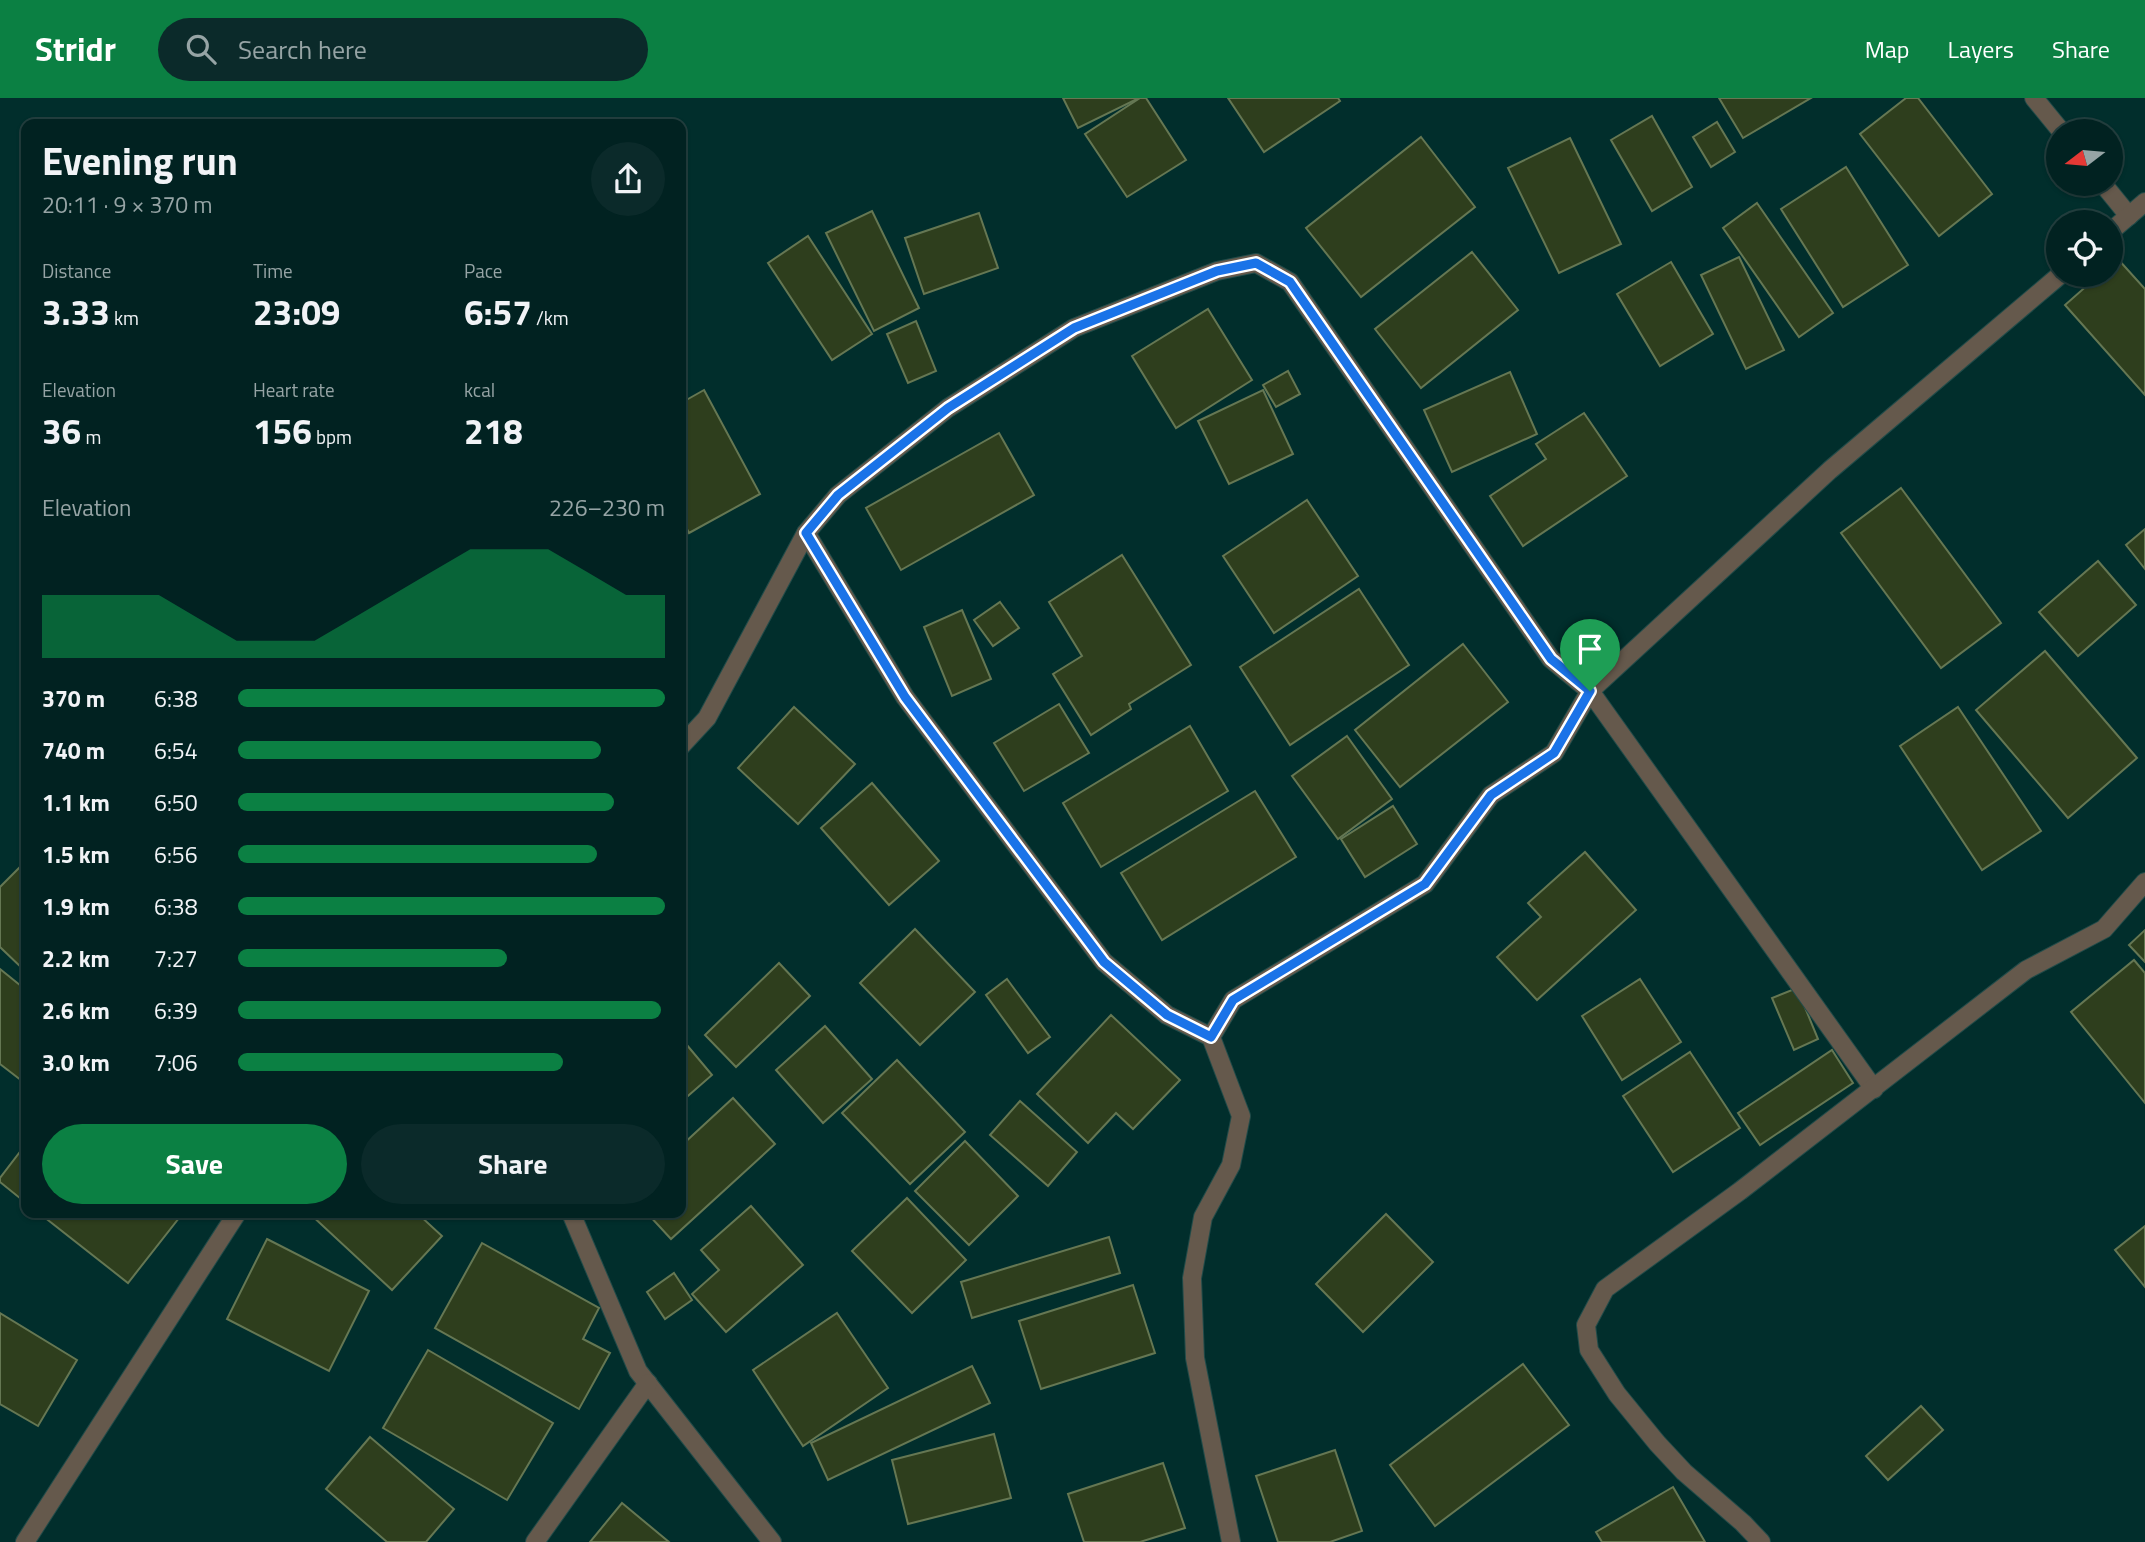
<!DOCTYPE html>
<meta charset="utf-8">
<style>
:root{--surface:#012221;--page:#0b2a2a;--text:#f1f3f6;--muted:#96a4a5;--line:#233f3f;--accent:#0b8043}
body{margin:0;font-family:"Titillium Web",sans-serif;background:var(--page);color:var(--text);height:100vh;display:flex;flex-direction:column;font-size:26px;white-space:nowrap}
*{box-sizing:border-box;margin:0}
p{font-size:23px;color:var(--muted)}
.icon{flex:none;width:38px;height:38px;fill:none;stroke:currentColor;stroke-width:2;stroke-linecap:round;stroke-linejoin:round}
.map{position:relative;flex:1;overflow:hidden}
.panel{position:absolute;left:21px;top:21px;width:665px;height:1099px;display:flex;flex-direction:column;background:var(--surface);border-radius:14px;box-shadow:0 2px 5px #0004,0 0 0 2px var(--line)}
.panel>*{flex:none}
.needle{width:46px;rotate:254deg}
.fabs{position:absolute;left:2046px;top:21px;display:grid;gap:14px}
.fabs a{display:grid;place-items:center;width:77px;height:77px;border-radius:50%;background:var(--surface);box-shadow:0 2px 5px #0004,0 0 0 2px var(--line);font-size:35px}
.pin{position:absolute;display:grid;place-items:center;width:60px;height:60px;color:#fff;margin:-72px -30px;border-radius:50% 50% 50% 0;rotate:-45deg;box-shadow:0 0 7px #0007}
.pin .icon{rotate:45deg}
.round{display:grid;place-items:center;flex:none;width:74px;height:74px;border-radius:37px;background:var(--page)}
.overview{display:flex;align-items:center;justify-content:space-between;height:119px;padding:0 21px}
h1{font-size:38px;font-weight:700;line-height:52px}
.figures{display:grid;grid-template-columns:repeat(3,1fr);gap:10px;height:119px;padding:7px 21px}
.figures div{display:grid;align-content:center}
.figures b{font-size:35px;font-weight:700}
.figures small{font-size:19px;font-weight:400}
.figures p{font-size:19px}
.chart{height:196px;padding:14px 21px}
.chart p{display:flex;justify-content:space-between}
.chart svg{width:100%;height:126px;margin-top:7px;fill:var(--accent);opacity:.7}
.button{display:flex;gap:14px;margin-top:auto;padding:14px 21px}
.button a{flex:1;height:80px;border-radius:42px;background:var(--accent);color:#fff;font-size:28px;font-weight:700;line-height:80px;text-align:center}
.button a+a{background:var(--page);color:var(--text)}
ul{padding:0 21px;list-style:none;font-size:23px}
li{display:grid;grid-template-columns:112px 84px 1fr;align-items:center;height:52px}
li i{height:18px;border-radius:9px;background:var(--accent)}
header{display:flex;align-items:center;gap:42px;box-sizing:border-box;height:98px;padding:0 35px;background:var(--accent);color:#fff}
header strong{font-size:33px}
nav{display:flex;gap:38px;margin-inline-start:auto;font-size:24px}
.search{width:490px;height:63px;background:var(--page);display:flex;align-items:center;gap:18px;box-sizing:border-box;padding:0 24px;border-radius:38px;color:var(--muted);font-size:26px}
.map>svg:first-child{display:block}
.building{fill:#2e3e1d;stroke:#657753;stroke-width:2}
.lines{fill:none;stroke-linecap:round;stroke-linejoin:round}
.minor-casing{stroke:#214b49;stroke-width:20}
.minor{stroke:#65594c;stroke-width:18}
.route-casing{stroke:#fff;stroke-width:14}
.route{stroke:#1a73e8;stroke-width:9}
</style>
<header>
<strong>Stridr</strong>
<div class="search"><svg class="icon" aria-label="search" viewBox="0 0 24 24"><circle cx="10" cy="10" r="6"/><path d="M15 15l6 6"/></svg>Search here</div>
<nav><a>Map</a><a>Layers</a><a>Share</a></nav>
</header>
<div class="map">
<svg width="2145" height="1444" viewBox="0 0 2145 1444">
<rect width="100%" height="100%" fill="#012e2c"/>
<!-- building -->
<g class="building">
<polygon points="1063,0 1139,0 1078,30"/>
<polygon points="1140,0 1146,0 1186,62 1127,99 1085,36"/>
<polygon points="1228,0 1338,0 1340,3 1264,54"/>
<polygon points="1719,0 1811,0 1743,40"/>
<polygon points="1906,0 1918,0 1992,96 1939,138 1860,36"/>
<polygon points="1652,18 1692,89 1652,113 1611,42"/>
<polygon points="1717,24 1735,54 1711,69 1693,39"/>
<polygon points="1421,39 1475,109 1361,199 1306,130"/>
<polygon points="1570,40 1621,146 1559,175 1508,70"/>
<polygon points="1846,69 1908,167 1843,209 1781,111"/>
<polygon points="1757,105 1833,215 1799,239 1723,130"/>
<polygon points="872,113 919,210 874,233 826,135"/>
<polygon points="979,115 998,170 924,196 905,140"/>
<polygon points="808,138 872,236 832,262 768,165"/>
<polygon points="1472,154 1518,212 1421,290 1375,231"/>
<polygon points="1739,159 1784,252 1746,271 1701,177"/>
<polygon points="2117,160 2145,191 2145,297 2065,207 2099,177 2110,177 2110,166"/>
<polygon points="1671,164 1713,236 1660,268 1617,196"/>
<polygon points="1208,211 1252,282 1176,330 1132,258"/>
<polygon points="916,223 936,273 908,285 887,236"/>
<polygon points="1288,273 1300,296 1276,309 1263,287"/>
<polygon points="1510,274 1537,336 1452,374 1424,312"/>
<polygon points="704,292 760,396 689,435 681,419 681,305"/>
<polygon points="1263,292 1293,356 1229,386 1198,323"/>
<polygon points="1584,315 1627,378 1523,448 1490,398 1546,361 1536,346"/>
<polygon points="999,335 1034,397 901,472 866,410"/>
<polygon points="1901,390 2001,525 1941,570 1841,435"/>
<polygon points="1307,402 1358,478 1274,535 1223,458"/>
<polygon points="2145,431 2145,471 2126,447"/>
<polygon points="1122,457 1191,567 1129,606 1131,611 1091,637 1053,576 1082,558 1049,504"/>
<polygon points="2098,463 2136,507 2078,558 2039,514"/>
<polygon points="1359,491 1409,567 1290,647 1240,569"/>
<polygon points="1000,504 1019,530 993,548 974,522"/>
<polygon points="962,512 991,581 952,598 924,529"/>
<polygon points="1463,546 1508,604 1400,689 1355,632"/>
<polygon points="2045,553 2137,660 2068,720 1976,612"/>
<polygon points="1059,606 1089,655 1024,693 994,645"/>
<polygon points="794,609 855,666 798,726 738,670"/>
<polygon points="1958,609 2041,733 1982,772 1900,648"/>
<polygon points="1190,628 1228,693 1101,769 1063,705"/>
<polygon points="1347,638 1392,701 1338,741 1292,678"/>
<polygon points="872,685 939,763 889,807 821,730"/>
<polygon points="1255,693 1296,759 1162,842 1121,775"/>
<polygon points="1393,708 1417,746 1365,779 1341,741"/>
<polygon points="1585,754 1636,812 1537,902 1497,859 1541,819 1528,805"/>
<polygon points="26,763 26,874 0,849 0,789"/>
<polygon points="915,831 975,894 920,947 860,885"/>
<polygon points="2145,832 2145,864 2129,847"/>
<polygon points="2134,862 2145,875 2145,1005 2071,914"/>
<polygon points="779,865 810,898 736,969 705,937"/>
<polygon points="0,871 26,892 26,986 0,966"/>
<polygon points="1007,881 1050,939 1028,955 986,897"/>
<polygon points="1640,881 1681,944 1622,982 1582,918"/>
<polygon points="1797,890 1818,941 1794,952 1772,900"/>
<polygon points="1111,917 1180,982 1133,1031 1116,1015 1088,1045 1037,996"/>
<polygon points="825,928 872,981 823,1025 776,972"/>
<polygon points="681,940 712,977 681,1004"/>
<polygon points="1832,952 1853,985 1760,1047 1738,1015"/>
<polygon points="1690,954 1740,1030 1673,1074 1623,998"/>
<polygon points="897,962 965,1034 910,1086 842,1015"/>
<polygon points="733,1000 775,1046 671,1141 647,1115 681,1115 681,1048"/>
<polygon points="1020,1003 1077,1054 1048,1088 990,1037"/>
<polygon points="965,1043 1018,1098 969,1147 915,1093"/>
<polygon points="26,1046 26,1105 0,1084 0,1080"/>
<polygon points="907,1100 966,1162 912,1215 852,1153"/>
<polygon points="751,1108 803,1167 726,1234 692,1196 719,1172 701,1152"/>
<polygon points="39,1115 172,1115 179,1120 128,1185"/>
<polygon points="309,1115 417,1115 442,1138 392,1192"/>
<polygon points="1386,1116 1433,1164 1363,1234 1316,1186"/>
<polygon points="2145,1128 2145,1189 2115,1152"/>
<polygon points="1109,1139 1120,1175 972,1220 961,1184"/>
<polygon points="267,1141 369,1193 329,1273 227,1221"/>
<polygon points="482,1145 599,1210 583,1241 610,1255 579,1311 435,1230"/>
<polygon points="674,1175 692,1202 665,1221 647,1194"/>
<polygon points="1133,1187 1155,1255 1041,1291 1019,1223"/>
<polygon points="0,1215 77,1262 38,1328 0,1306"/>
<polygon points="837,1215 888,1290 803,1348 753,1272"/>
<polygon points="428,1252 553,1325 507,1402 383,1330"/>
<polygon points="1523,1266 1569,1327 1435,1428 1390,1367"/>
<polygon points="972,1268 990,1305 828,1382 811,1345"/>
<polygon points="1921,1308 1943,1332 1888,1382 1866,1358"/>
<polygon points="994,1336 1011,1400 908,1426 892,1362"/>
<polygon points="370,1339 454,1411 426,1444 387,1444 326,1391"/>
<polygon points="1335,1352 1362,1433 1330,1444 1278,1444 1256,1378"/>
<polygon points="1163,1365 1185,1430 1140,1444 1084,1444 1068,1396"/>
<polygon points="1673,1389 1705,1444 1602,1444 1596,1434"/>
<polygon points="622,1405 669,1444 590,1444"/>
</g>
<g class="lines">
<!-- minor casing -->
<g class="minor-casing">
<g id="minor">
<polyline points="2034,0 2061,33"/>
<polyline points="2103,86 2129,118"/>
<polyline points="2110,134 2145,104"/>
<polyline points="806,435 905,599 1104,864 1167,917 1211,939"/>
<polyline points="681,648 707,620 806,435 838,397 948,310 1074,230 1217,173 1256,165 1290,184 1551,561 1590,593 1874,991"/>
<polyline points="571,1115 638,1273 772,1444"/>
<polyline points="25,1444 237,1115"/>
<polyline points="535,1444 648,1285"/>
<polyline points="1231,1444 1195,1260 1192,1180 1203,1119 1231,1067 1241,1018 1211,939 1233,902 1425,786 1491,697 1554,655 1590,593 1830,372 2060,177"/>
<polyline points="1761,1444 1743,1425 1684,1374 1657,1345 1617,1296 1589,1252 1586,1227 1605,1191 1740,1093 2026,872 2104,831 2145,784"/>
</g>
</g>
<!-- minor -->
<use href="#minor" class="minor"/>
</g>
<g class="lines">
<!-- route casing -->
<g class="route-casing">
<polygon id="route" points="1256,165 1290,184 1551,561 1590,593 1554,655 1491,697 1425,786 1233,902 1211,939 1167,917 1104,864 905,599 806,435 838,397 948,310 1074,230 1217,173"/>
</g>
<!-- route -->
<use href="#route" class="route"/>
</g>
</svg>
<div class="fabs">
<a><svg class="needle" viewBox="-14 -14 28 28"><path d="M0-13l5 13h-10z" fill="#e53935"/><path d="M0 13l5-13h-10z" fill="#96a4a5"/></svg></a>
<a><svg class="icon" aria-label="locate" viewBox="0 0 24 24"><circle cx="12" cy="12" r="6"/><path d="M12 2v4M12 18v4M2 12h4M18 12h4"/></svg></a>
</div>
<div class="pin" style="left:1590px;top:593px;background:#1e9e55"><svg class="icon" aria-label="arrive" viewBox="0 0 24 24"><path d="M6 21V4h12l-3 4 3 4H6"/></svg></div>
<section class="panel">
<div class="overview"><div><h1>Evening run</h1><p>20:11 · 9 × 370 m</p></div><a class="round"><svg class="icon" aria-label="share" viewBox="0 0 24 24"><path d="M12 15V3M7 8l5-5 5 5M5 13v7h14v-7"/></svg></a></div>
<div class="figures">
<div><p>Distance</p><b>3.33<small> km</small></b></div>
<div><p>Time</p><b>23:09</b></div>
<div><p>Pace</p><b>6:57<small> /km</small></b></div>
</div>
<div class="figures">
<div><p>Elevation</p><b>36<small> m</small></b></div>
<div><p>Heart rate</p><b>156<small> bpm</small></b></div>
<div><p>kcal</p><b>218</b></div>
</div>
<div class="chart"><p><span>Elevation</span>226–230 m</p>
<svg viewBox="0 0 160 44" preserveAspectRatio="none"><path d="M0 44V22L10 22L20 22L30 22L40 30L50 38L60 38L70 38L80 30L90 22L100 14L110 6L120 6L130 6L140 14L150 22L160 22V44z"/></svg>
</div>
<ul>
<li><b>370 m</b>6:38<i style="width:100%"></i></li>
<li><b>740 m</b>6:54<i style="width:85%"></i></li>
<li><b>1.1 km</b>6:50<i style="width:88%"></i></li>
<li><b>1.5 km</b>6:56<i style="width:84%"></i></li>
<li><b>1.9 km</b>6:38<i style="width:100%"></i></li>
<li><b>2.2 km</b>7:27<i style="width:63%"></i></li>
<li><b>2.6 km</b>6:39<i style="width:99%"></i></li>
<li><b>3.0 km</b>7:06<i style="width:76%"></i></li>
</ul>
<div class="button"><a>Save</a><a>Share</a></div>
</section>
</div>
